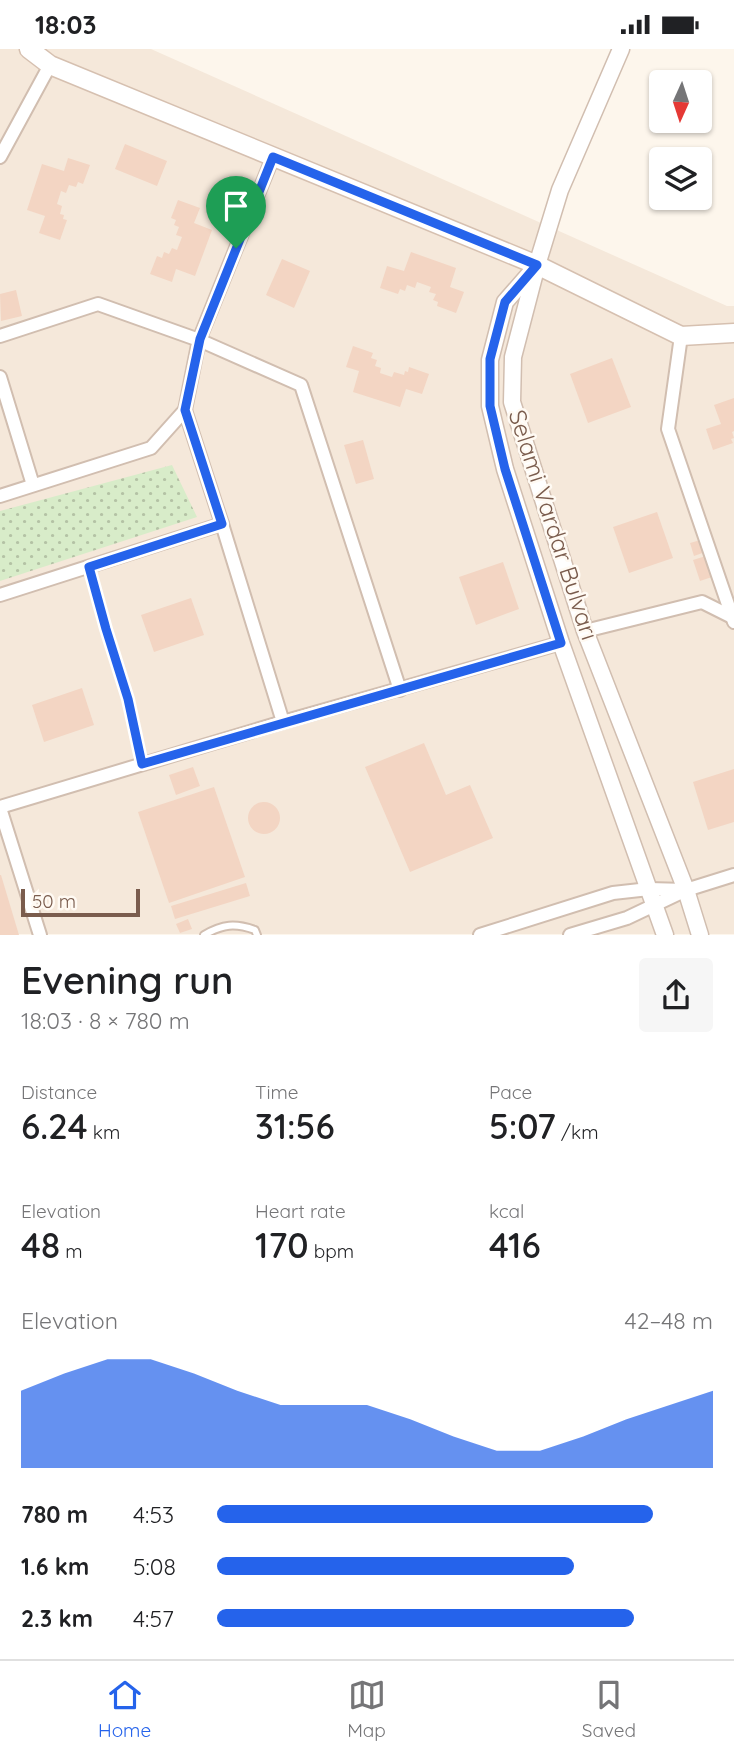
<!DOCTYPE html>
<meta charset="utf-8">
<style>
:root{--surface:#fff;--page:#f6f6f6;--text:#202124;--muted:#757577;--line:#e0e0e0;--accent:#2563eb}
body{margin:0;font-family:Quicksand,sans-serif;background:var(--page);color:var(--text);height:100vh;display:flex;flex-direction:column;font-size:26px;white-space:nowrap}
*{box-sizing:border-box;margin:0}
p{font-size:23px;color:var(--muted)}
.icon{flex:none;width:38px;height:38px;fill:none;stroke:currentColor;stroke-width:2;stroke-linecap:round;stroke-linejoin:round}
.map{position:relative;height:886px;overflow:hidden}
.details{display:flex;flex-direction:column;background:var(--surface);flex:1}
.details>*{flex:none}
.needle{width:46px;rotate:183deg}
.buttons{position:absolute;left:649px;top:21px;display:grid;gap:14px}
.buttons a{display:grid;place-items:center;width:63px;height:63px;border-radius:7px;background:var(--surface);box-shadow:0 2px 5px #0004;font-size:35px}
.scale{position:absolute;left:21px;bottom:18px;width:119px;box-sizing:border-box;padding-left:7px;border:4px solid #7a5c4d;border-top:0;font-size:19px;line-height:24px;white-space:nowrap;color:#7a5c4d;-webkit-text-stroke:5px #fffaf3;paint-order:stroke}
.pin{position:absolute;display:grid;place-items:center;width:60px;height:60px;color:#fff;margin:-72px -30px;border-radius:50% 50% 50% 0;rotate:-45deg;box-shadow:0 0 7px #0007}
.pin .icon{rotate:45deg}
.round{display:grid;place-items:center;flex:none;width:74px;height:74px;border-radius:7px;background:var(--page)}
.head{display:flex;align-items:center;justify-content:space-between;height:119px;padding:0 21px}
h1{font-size:38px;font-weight:600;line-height:52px}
.figures{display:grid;grid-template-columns:repeat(3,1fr);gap:10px;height:119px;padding:7px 21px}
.figures div{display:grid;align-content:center}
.figures b{font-size:35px;font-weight:600}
.figures small{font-size:19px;font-weight:400}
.figures p{font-size:19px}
.chart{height:196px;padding:14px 21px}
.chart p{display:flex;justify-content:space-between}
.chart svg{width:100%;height:126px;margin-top:7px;fill:var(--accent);opacity:.7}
ul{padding:0 21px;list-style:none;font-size:23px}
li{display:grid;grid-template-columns:112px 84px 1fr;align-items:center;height:52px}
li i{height:18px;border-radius:9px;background:var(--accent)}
.status{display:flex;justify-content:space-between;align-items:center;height:49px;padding:0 35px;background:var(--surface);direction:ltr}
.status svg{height:19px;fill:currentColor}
.menu{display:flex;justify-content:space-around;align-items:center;height:98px;border-top:2px solid var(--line);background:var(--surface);font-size:19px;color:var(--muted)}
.menu a{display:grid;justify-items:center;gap:4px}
.menu .active{color:var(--accent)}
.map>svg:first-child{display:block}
.residential{fill:#f5e8da}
.grass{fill:url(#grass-dots)}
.building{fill:#f3d5c3}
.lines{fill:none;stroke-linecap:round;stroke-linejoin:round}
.service-casing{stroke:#d1beb0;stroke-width:10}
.minor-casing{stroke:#d1beb0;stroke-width:16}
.tertiary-casing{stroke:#d1beb0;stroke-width:19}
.secondary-casing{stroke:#d6c0b0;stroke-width:21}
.service{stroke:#fff;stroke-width:6}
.minor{stroke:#fff;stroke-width:12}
.tertiary{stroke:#fff;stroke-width:16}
.secondary{stroke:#fff;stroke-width:18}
.route-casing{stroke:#fff;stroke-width:14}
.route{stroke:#2563eb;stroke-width:9}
.labels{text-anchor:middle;stroke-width:5;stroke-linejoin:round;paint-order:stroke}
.street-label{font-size:24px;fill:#7a5c4d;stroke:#fffaf3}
</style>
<div class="status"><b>18:03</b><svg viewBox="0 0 49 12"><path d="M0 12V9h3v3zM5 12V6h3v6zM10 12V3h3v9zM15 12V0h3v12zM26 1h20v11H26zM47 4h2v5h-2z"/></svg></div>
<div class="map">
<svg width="734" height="886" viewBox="0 0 734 886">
<defs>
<pattern id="grass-dots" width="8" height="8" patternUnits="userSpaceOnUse" patternTransform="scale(1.75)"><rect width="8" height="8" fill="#d8ecc9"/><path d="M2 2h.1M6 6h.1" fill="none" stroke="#b4c2a5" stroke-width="1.8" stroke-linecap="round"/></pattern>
</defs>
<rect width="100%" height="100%" fill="#fdf6ec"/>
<!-- residential -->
<polygon class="residential" points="0,0 151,0 727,257 734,257 734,885 0,885"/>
<!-- grass -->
<polygon class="grass" points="172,416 197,468 0,532 0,462"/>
<!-- building -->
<g class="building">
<polygon points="125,95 167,112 157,137 115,120"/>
<polygon points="68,109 90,116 83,135 78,133 76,138 69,136 66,144 61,142 57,155 62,157 60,165 64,166 63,170 67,171 60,191 39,184 45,167 27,161 42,115 64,122"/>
<polygon points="178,151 200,159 194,174 212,181 195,227 176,220 172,233 150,225 157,207 162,209 164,203 169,205 172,199 177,201 182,188 176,186 179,178 174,176 176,171 171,169"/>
<polygon points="411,203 456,219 450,238 464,243 456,264 437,257 438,253 433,251 436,245 429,243 431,238 417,233 415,239 407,236 405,242 400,240 398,245 380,239 387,217 404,222"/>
<polygon points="282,210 310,222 294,259 266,246"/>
<polygon points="16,241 22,267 1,272 0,245"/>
<polygon points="353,297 373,304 371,309 377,311 375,317 381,319 380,324 392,328 394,323 404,326 405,322 408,323 409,318 429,325 422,345 406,340 400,358 353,343 359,322 346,318"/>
<polygon points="612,309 631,358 588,374 570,325"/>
<polygon points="734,349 734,382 732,383 734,389 731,390 733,394 713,401 706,380 721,375 714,356"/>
<polygon points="363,391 374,430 356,435 344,396"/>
<polygon points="657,463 673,509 629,524 613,478"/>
<polygon points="704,490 708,502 694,507 690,494"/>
<polygon points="709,506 715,527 700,532 693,511"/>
<polygon points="503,513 519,560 476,576 459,528"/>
<polygon points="191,549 204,586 154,603 141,566"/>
<polygon points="82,639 94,676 44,693 32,656"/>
<polygon points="424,694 446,746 470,736 493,789 410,823 365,718"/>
<polygon points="193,718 200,737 176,746 169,726"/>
<polygon points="734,720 734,773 708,781 693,733"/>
<polygon points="214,738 245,828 169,854 138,763"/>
<circle cx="264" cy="769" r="16"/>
<polygon points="0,826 1,826 19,886 0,886"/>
<polygon points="246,834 250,847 175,870 171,857"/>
<polygon points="188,870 192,880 180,884 176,875"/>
</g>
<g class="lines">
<!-- service casing -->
<g class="service-casing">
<g id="service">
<polyline points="89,518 106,580 128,650 142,715"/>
<path d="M204,886C223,875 235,874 255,881L257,886"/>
</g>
</g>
<!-- minor casing -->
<g class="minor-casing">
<g id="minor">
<polyline points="0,108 50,16"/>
<polyline points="0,287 98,255 199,291 301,336 400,641"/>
<polyline points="681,287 668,380 734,573"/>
<polyline points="0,328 33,436"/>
<polyline points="185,361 222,475 283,673"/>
<polyline points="0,447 151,399 185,361 199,291 273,108"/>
<polyline points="0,546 222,475"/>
<polyline points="585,582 702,553 734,569"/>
<polyline points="0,758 283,673 561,594"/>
<polyline points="0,759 40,886"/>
<polyline points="480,886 613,844 649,840 686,841"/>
<polyline points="570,886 627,869 686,841 734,826"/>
</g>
</g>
<!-- tertiary casing -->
<g class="tertiary-casing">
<g id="tertiary">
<polyline points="621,0 560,141 537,216 513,308 512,353 585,582 686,841 700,886"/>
<polyline points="533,221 505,253 490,311 490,357 505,420 561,594 665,886"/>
</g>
</g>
<!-- secondary casing -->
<g class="secondary-casing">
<polyline id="secondary" points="29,0 50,16 537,216 681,287 734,284"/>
</g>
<!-- service -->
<use href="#service" class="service"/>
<!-- minor -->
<use href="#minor" class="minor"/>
<!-- tertiary -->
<use href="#tertiary" class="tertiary"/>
<!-- secondary -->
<use href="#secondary" class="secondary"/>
</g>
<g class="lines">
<!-- route casing -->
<g class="route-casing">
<polygon id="route" points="273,108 537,216 505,253 490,310 490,357 505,420 561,594 142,715 128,650 106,580 89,518 222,475 185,361 200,290"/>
</g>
<!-- route -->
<use href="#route" class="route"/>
</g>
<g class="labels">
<!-- street labels -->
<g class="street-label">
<text transform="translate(553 476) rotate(72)" y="8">Selami Vardar Bulvarı</text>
</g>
</g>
</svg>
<div class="buttons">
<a><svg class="needle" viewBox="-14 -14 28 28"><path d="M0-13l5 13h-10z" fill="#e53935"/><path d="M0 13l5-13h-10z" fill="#757577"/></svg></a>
<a><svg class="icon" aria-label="layers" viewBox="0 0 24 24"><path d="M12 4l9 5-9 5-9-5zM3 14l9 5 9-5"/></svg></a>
</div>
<div class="scale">50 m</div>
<div class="pin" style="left:236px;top:199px;background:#1e9e55"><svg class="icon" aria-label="arrive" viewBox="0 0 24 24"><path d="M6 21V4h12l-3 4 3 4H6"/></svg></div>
</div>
<section class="details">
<div class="head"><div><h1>Evening run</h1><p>18:03 · 8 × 780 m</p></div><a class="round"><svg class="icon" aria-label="share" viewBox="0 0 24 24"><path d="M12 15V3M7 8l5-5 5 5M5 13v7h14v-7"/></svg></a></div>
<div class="figures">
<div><p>Distance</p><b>6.24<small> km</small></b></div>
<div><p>Time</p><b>31:56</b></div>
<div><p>Pace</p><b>5:07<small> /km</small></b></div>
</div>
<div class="figures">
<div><p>Elevation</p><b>48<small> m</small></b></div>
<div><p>Heart rate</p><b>170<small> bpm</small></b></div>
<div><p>kcal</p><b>416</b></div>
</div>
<div class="chart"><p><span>Elevation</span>42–48 m</p>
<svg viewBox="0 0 160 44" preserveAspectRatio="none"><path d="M0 44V17L10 11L20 6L30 6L40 11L50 17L60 22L70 22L80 22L90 27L100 33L110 38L120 38L130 33L140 27L150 22L160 17V44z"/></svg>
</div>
<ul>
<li><b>780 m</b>4:53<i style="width:88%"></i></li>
<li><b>1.6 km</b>5:08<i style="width:72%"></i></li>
<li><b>2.3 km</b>4:57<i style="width:84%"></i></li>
</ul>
</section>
<nav class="menu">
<a class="active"><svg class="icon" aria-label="home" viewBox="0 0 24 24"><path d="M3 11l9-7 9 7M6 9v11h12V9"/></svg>Home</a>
<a><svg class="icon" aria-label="map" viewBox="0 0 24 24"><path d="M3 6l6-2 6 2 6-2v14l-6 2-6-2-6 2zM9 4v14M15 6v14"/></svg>Map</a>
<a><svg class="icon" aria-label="saved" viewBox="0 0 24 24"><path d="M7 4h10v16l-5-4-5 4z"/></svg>Saved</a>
</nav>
